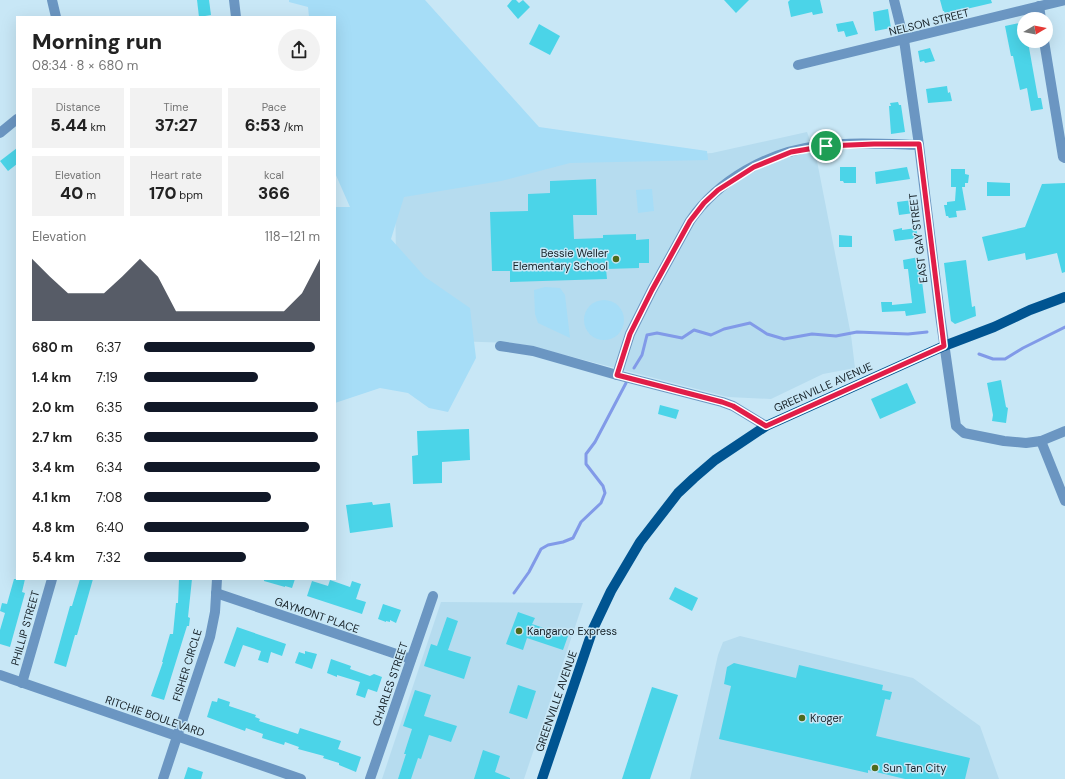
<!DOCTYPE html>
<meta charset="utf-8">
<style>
:root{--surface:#fff;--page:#f2f2f2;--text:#222;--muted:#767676;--accent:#111827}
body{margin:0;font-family:"DM Sans",sans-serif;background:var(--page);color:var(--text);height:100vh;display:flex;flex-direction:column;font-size:15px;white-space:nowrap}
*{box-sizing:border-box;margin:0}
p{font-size:13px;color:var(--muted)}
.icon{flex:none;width:22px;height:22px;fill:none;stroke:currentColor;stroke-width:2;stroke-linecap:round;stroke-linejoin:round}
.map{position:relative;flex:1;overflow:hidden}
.panel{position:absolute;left:16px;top:16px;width:320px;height:564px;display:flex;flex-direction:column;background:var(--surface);border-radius:0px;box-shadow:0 4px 16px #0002}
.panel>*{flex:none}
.needle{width:26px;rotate:80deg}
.buttons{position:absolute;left:1017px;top:12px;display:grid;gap:8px}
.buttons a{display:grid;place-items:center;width:36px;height:36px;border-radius:50%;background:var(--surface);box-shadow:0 4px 16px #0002;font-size:20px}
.pin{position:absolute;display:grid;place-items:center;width:34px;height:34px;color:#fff;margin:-17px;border:2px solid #fff;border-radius:50%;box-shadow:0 1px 4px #0007}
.round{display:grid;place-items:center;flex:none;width:42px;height:42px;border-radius:21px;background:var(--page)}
.summary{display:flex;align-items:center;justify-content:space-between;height:68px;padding:0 16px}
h1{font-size:22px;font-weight:800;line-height:30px}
.metrics{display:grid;grid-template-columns:repeat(3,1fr);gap:6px;height:68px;padding:4px 16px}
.metrics div{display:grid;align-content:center;border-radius:0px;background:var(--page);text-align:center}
.metrics b{font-size:17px;font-weight:800}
.metrics small{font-size:11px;font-weight:400}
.metrics p{font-size:11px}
.chart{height:112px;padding:8px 16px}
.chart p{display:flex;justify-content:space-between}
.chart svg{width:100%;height:72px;margin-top:4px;fill:var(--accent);opacity:.7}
ul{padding:0 16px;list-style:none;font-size:13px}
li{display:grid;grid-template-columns:64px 48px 1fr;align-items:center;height:30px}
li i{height:10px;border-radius:5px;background:var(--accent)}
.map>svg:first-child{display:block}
.built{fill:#b6dcef}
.green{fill:#a6ddf7}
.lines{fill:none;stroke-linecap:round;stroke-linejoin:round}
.stream{stroke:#819ae8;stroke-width:3}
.building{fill:#4bd4e8}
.minor{stroke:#6b96c2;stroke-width:10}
.major{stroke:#005491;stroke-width:10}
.route-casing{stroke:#fff;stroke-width:8}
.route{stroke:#e11d48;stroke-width:5}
.poi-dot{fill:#4e6a1c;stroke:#c8e7f6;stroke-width:1.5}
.labels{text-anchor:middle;stroke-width:3;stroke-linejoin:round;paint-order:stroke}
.street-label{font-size:11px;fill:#162127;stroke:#c8e7f6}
.poi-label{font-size:11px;fill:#162127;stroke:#c8e7f6;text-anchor:start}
</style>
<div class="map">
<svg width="1065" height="779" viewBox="0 0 1065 779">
<rect width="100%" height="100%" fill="#c8e7f6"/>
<!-- built -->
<g class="built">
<polygon points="807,132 816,156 851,335 855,368 823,374 771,399 728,397 526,345 512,343 397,339 395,183 574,157 651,157 712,153"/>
<polygon points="441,602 583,603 524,779 382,779"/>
<polygon points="740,636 913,678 980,726 999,779 690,779 718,655 723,642"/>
</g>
<!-- green -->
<g class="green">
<polygon points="289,0 425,0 539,127 707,151 708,160 570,163 501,181 404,197 391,239 425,277 470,308 476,358 448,412 429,408 408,393 380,388 335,403 335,207 350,207 335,173 335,17 309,17 308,7 289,2"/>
<polygon points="652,189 654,211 638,213 636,190"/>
<polygon points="545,287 560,288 565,295 570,338 538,323 535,314 534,290"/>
<circle cx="604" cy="320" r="20"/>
</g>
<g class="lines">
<!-- stream -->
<g class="stream">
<polyline points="979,354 993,359 1005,359 1023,348 1065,327"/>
<polyline points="634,368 642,355 647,335 657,333 682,338 694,330 711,335 724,329 750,323 767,334 784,339 812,334 836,336 857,332 908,334 927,332"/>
<polyline points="514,593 529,572 541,549 548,545 563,542 573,538 581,522 601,503 605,493 603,486 586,464 586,454 595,442 626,383"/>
</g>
</g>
<!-- building -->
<g class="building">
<polygon points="197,0 209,0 211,15 199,17"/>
<polygon points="512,0 516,0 519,3 523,0 530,7 518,19 507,6"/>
<polygon points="724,0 749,0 736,13"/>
<polygon points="790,0 820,0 823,13 813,15 812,12 791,17 788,2"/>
<polygon points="940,0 991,0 992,3 945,14 944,11 943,11"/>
<polygon points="888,9 891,28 875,31 873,12"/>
<polygon points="853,21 858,34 846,37 844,31 838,32 836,24"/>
<polygon points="1024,22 1024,43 1028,42 1038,98 1041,98 1043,109 1031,111 1027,88 1020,90 1013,56 1011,56 1005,26"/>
<polygon points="539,24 560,36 550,55 529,44"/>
<polygon points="930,48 935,61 925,63 924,61 920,62 918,51"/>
<polygon points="947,86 948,93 950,92 952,101 928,103 926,89"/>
<polygon points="898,102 899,105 901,105 905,132 891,134 889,106 891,106 890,103"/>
<polygon points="17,148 17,164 8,171 0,161"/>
<polygon points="840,167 856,167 856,183 844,183 843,181 840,181"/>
<polygon points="907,167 910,179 876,184 875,172"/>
<polygon points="951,169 965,169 965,174 969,175 968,183 965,183 965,187 962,187 966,210 956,211 957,217 949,218 948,216 946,216 944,205 947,205 947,202 955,201 956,187 951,187"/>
<polygon points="596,179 597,215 573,215 574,239 603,238 603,235 636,234 636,240 649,239 649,263 639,263 639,268 606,269 607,279 510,282 510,271 492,271 490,212 528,211 528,194 550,193 550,181"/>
<polygon points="987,182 1010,183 1010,196 987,196"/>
<polygon points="1065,183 1065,272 1062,273 1057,253 1026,260 1025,253 988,261 982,237 1025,227 1042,184"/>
<polygon points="913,200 913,202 916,202 917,211 914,211 914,213 899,215 897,202"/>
<polygon points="902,228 902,230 916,228 918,238 895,241 893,230"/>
<polygon points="839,235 852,236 852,247 839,247"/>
<polygon points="919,257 926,313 906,316 905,311 882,312 881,302 892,302 892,305 912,303 908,269 904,269 903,260"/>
<polygon points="966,260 972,307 975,306 976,316 955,324 951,321 944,263"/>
<polygon points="1001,380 1006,407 1008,408 1006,423 992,421 993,415 987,383"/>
<polygon points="907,383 916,403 880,419 871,399"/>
<polygon points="660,405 679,410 676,419 658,414"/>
<polygon points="469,429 470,460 442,462 442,483 413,484 412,456 418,455 417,431"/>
<polygon points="372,502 373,505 390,503 393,527 350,533 346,505"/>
<polygon points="14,579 25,579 22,592 25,593 10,647 0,644 0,630 5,613 0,611 2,603 7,604"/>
<polygon points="80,579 93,579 77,635 75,635 66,667 54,663 70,606 72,606"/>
<polygon points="179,579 192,579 188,617 190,618 189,626 187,626 164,700 151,696 163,662 162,662 170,634 173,634 176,603 178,603"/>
<polygon points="264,579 295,579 292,588 285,586 285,587 264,581"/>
<polygon points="330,580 350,587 352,581 361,584 356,599 366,602 362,614 307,596 312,581 328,586"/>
<polygon points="675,587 698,598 692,611 669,599"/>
<polygon points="383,604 401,610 396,623 390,620 390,622 386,621 386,622 378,619"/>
<polygon points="518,612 535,618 532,624 568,636 563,650 527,638 523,650 506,644"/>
<polygon points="447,617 458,621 448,650 471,657 464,679 424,666 431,644 437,646"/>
<polygon points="237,627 286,644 282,656 271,652 268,663 258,660 261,651 243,645 235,667 224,663"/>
<polygon points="305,651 317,654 312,669 295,663 299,652 305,654"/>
<polygon points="331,659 351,666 350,669 370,676 374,674 382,677 377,692 368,689 365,698 356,695 360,682 337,675 337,677 327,673"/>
<polygon points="734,663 796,678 799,665 883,685 882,690 892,692 890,700 885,699 876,736 970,758 965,779 905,779 868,770 868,773 719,739 731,686 724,684 727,667"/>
<polygon points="518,685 536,691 527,719 509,713"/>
<polygon points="652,687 678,695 650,779 622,779"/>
<polygon points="415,690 431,695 424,716 457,726 451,742 429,735 421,759 418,758 411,779 398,779 406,754 404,754 412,729 403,726"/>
<polygon points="218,698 230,702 229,706 256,715 255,717 260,719 259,721 298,734 300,728 341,741 338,749 361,757 356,772 339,765 339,763 323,758 324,756 298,749 299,747 285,742 284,745 262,738 263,734 246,728 245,731 207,717 212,701 217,702"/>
<polygon points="483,750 500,756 495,772 510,778 510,779 474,779"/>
<polygon points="188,767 203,772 201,779 184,779"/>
</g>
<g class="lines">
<!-- minor -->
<g class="minor">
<polyline points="52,0 56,17"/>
<polyline points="234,0 236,17"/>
<polyline points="894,0 904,40 919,145 940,315 956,426 964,433 1004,441 1026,443 1041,441 1065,431"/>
<polyline points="1039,6 1041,19"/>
<polyline points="1044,41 1063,157 1065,158"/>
<polyline points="798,65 1065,0"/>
<polyline points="0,133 17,119"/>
<polyline points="500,346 533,351 617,375"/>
<path d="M766,426L733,406L722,402L617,375L630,334L652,290L690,221C718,180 768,152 818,146C851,142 886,144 919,145"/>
<polyline points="1041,441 1065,501"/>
<polyline points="216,593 411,659"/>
<polyline points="0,675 301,779"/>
<polyline points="22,683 52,579"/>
<polyline points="163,779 210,637 215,612 217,579"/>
<polyline points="370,779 433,596"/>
</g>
<!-- major -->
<polyline class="major" points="542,779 593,629 611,591 640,542 678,493 694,478 715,460 766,426 944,346 994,327 1030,310 1065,297"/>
</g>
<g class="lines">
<!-- route casing -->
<g class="route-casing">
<polygon id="route" points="874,144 919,144 944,346 766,426 733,406 722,402 617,375 630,334 652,290 690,221 704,203 718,190 754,167 791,152 826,146"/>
</g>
<!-- route -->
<use href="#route" class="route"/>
</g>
<!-- markers -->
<g class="poi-dot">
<circle cx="616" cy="259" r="4"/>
<circle cx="519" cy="631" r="4"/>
<circle cx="802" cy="718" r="4"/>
<circle cx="875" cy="768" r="4"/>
</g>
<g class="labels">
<!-- street labels -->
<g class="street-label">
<text transform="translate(929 22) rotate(-14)" y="4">NELSON STREET</text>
<text transform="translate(918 238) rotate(-97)" y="4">EAST GAY STREET</text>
<text transform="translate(823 387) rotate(-24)" y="4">GREENVILLE AVENUE</text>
<text transform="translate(317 615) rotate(19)" y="4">GAYMONT PLACE</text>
<text transform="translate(25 628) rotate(-74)" y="4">PHILLIP STREET</text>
<text transform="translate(187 665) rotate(-73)" y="4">FISHER CIRCLE</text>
<text transform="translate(390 684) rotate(-71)" y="4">CHARLES STREET</text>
<text transform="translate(556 701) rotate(-71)" y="4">GREENVILLE AVENUE</text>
<text transform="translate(155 716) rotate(19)" y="4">RITCHIE BOULEVARD</text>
</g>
<!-- poi labels -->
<g class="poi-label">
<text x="608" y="257" text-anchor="end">Bessie Weller<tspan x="608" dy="13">Elementary School</tspan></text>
<text x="527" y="635">Kangaroo Express</text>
<text x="810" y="722">Kroger</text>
<text x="883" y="772">Sun Tan City</text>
</g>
</g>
</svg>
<div class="buttons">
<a><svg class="needle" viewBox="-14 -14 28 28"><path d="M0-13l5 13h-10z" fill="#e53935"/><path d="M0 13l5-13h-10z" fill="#767676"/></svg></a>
</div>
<div class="pin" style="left:826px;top:146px;background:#1e9e55"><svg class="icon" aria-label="arrive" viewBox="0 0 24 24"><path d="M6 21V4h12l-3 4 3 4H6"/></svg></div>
<section class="panel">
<div class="summary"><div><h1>Morning run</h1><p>08:34 · 8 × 680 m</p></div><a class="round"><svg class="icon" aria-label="share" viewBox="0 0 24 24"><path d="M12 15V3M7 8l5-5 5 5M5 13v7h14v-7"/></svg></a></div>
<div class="metrics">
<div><p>Distance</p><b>5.44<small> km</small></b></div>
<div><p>Time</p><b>37:27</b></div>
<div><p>Pace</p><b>6:53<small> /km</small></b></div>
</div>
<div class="metrics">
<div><p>Elevation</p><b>40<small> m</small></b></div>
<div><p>Heart rate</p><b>170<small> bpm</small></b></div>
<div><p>kcal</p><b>366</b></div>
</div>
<div class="chart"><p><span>Elevation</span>118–121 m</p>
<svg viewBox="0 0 160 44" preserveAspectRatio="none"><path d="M0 44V6L10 17L20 27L30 27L40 27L50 17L60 6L70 17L80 38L90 38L100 38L110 38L120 38L130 38L140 38L150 27L160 6V44z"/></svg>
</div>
<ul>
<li><b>680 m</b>6:37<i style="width:97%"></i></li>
<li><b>1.4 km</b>7:19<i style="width:65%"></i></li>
<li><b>2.0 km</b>6:35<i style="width:99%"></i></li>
<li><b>2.7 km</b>6:35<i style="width:99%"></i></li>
<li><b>3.4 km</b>6:34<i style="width:100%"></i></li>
<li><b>4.1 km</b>7:08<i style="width:72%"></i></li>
<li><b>4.8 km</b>6:40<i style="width:94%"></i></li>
<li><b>5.4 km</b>7:32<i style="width:58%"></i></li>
</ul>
</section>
</div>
